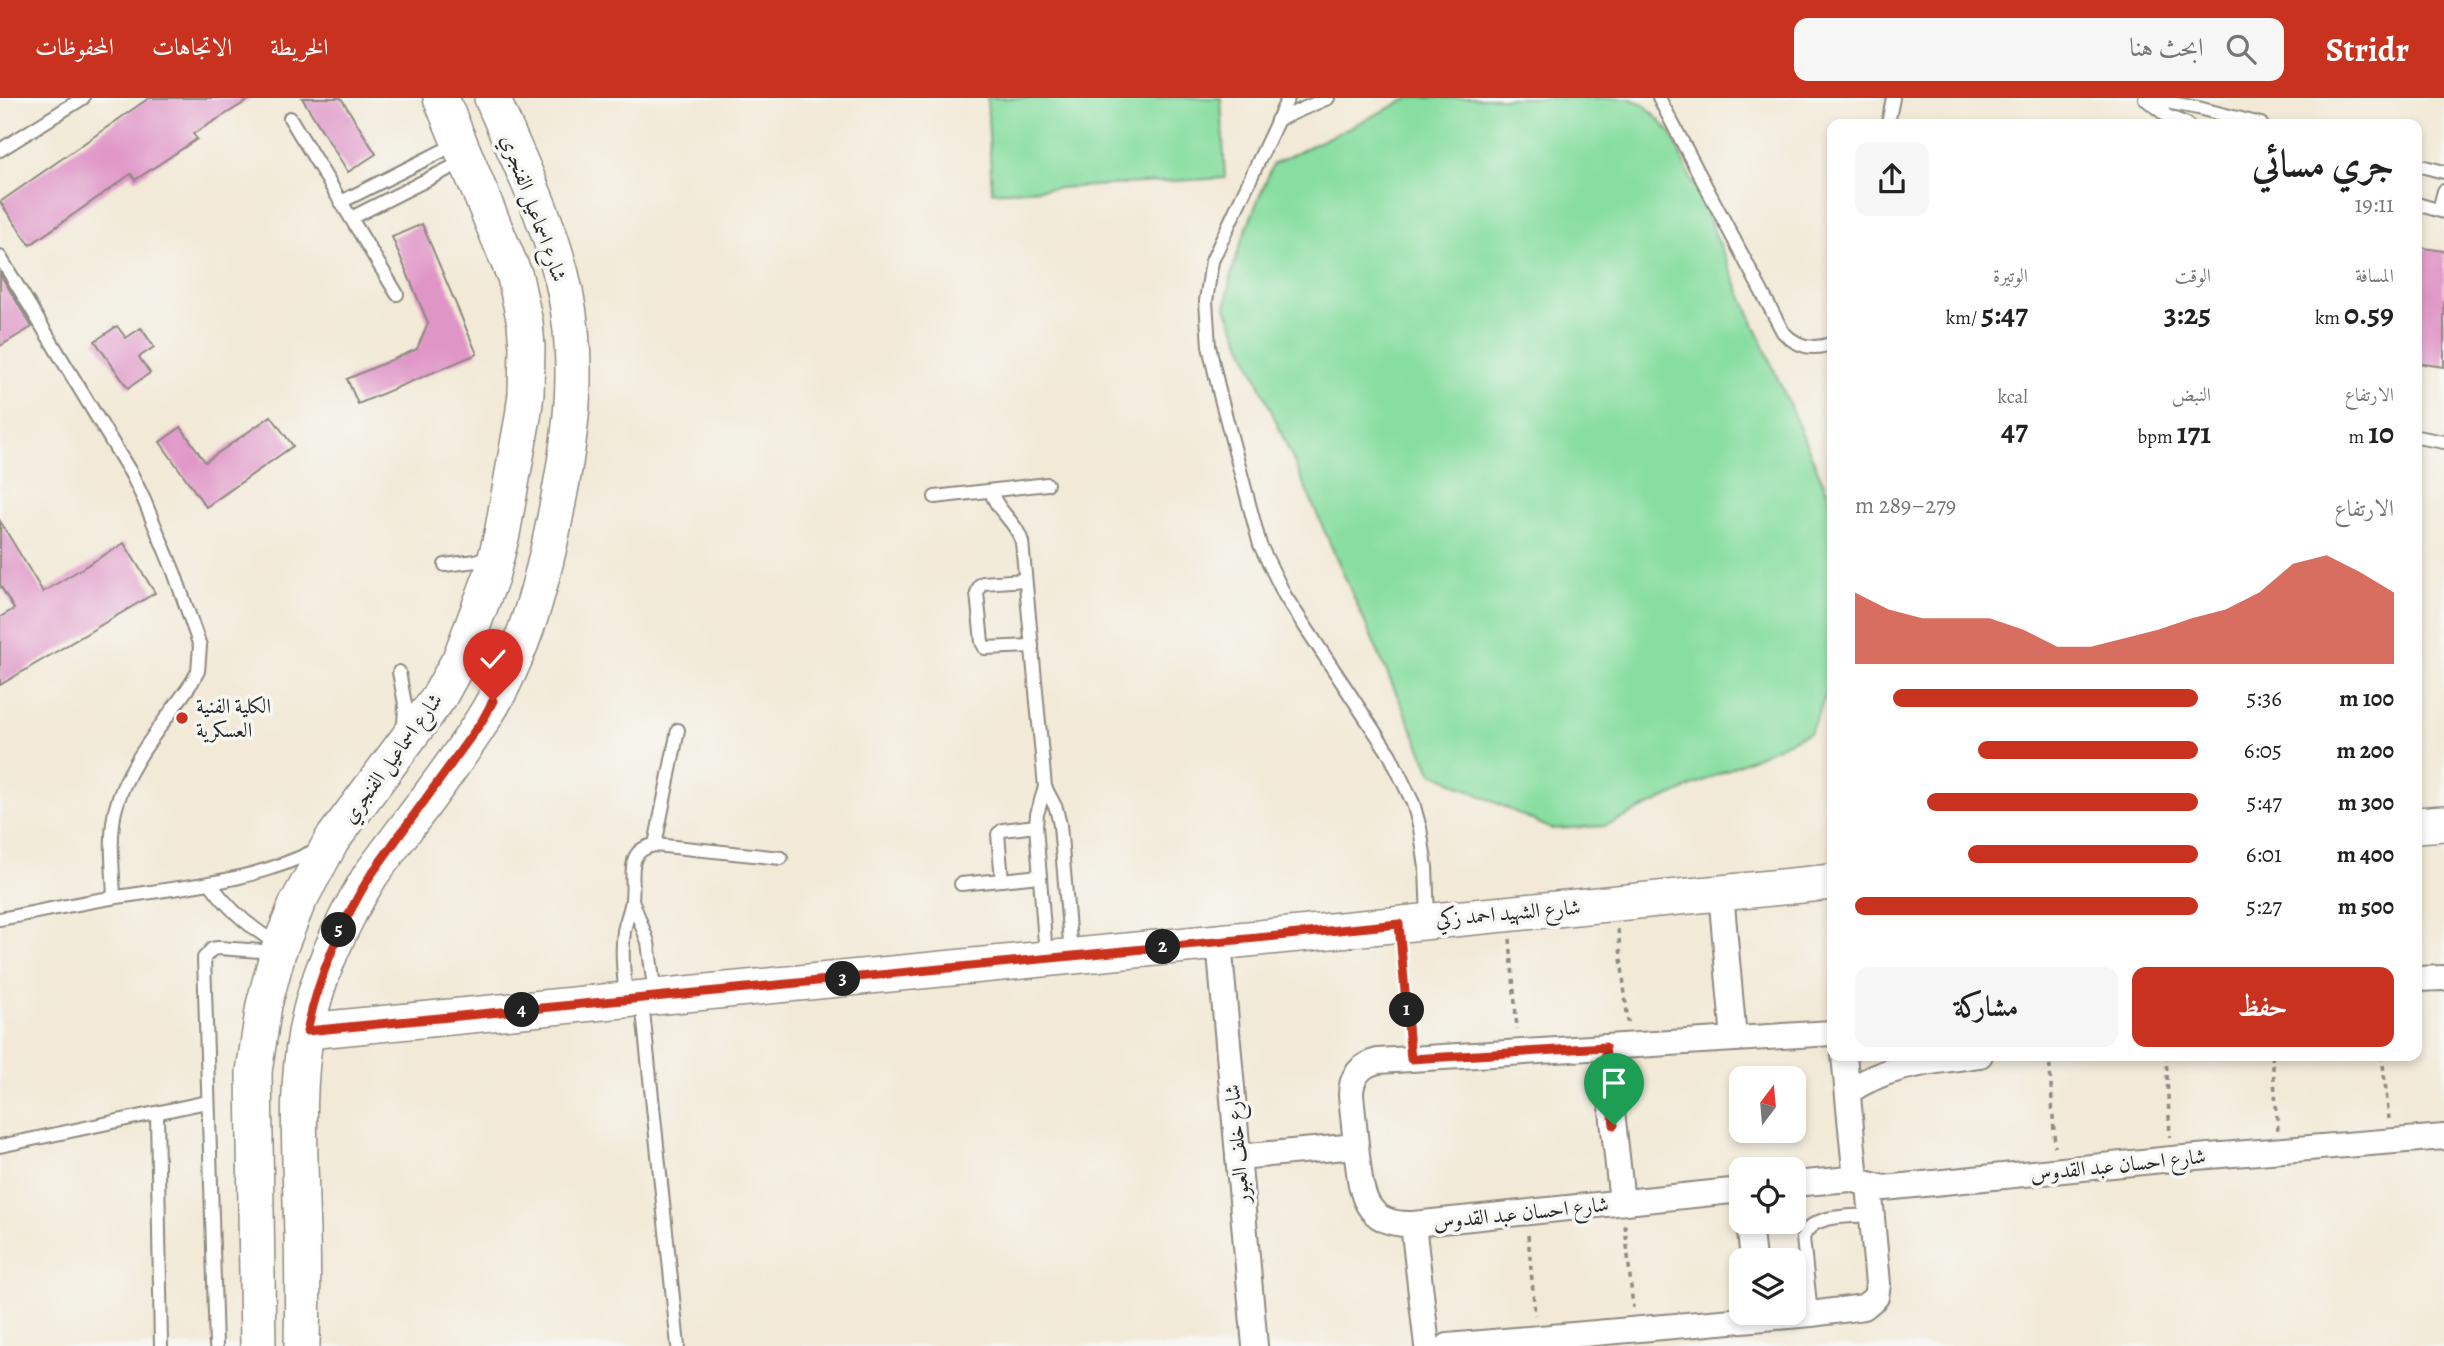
<!DOCTYPE html>
<html lang="ar">
<meta charset="utf-8">
<style>
:root{--surface:#fff;--page:#f6f6f6;--text:#222;--muted:#767676;--accent:#c8321e}
body{margin:0;font-family:Alegreya,Amiri,serif;background:var(--page);color:var(--text);direction:rtl;height:100vh;display:flex;flex-direction:column;font-size:26px;white-space:nowrap}
*{box-sizing:border-box;margin:0}
p{font-size:23px;color:var(--muted)}
.icon{flex:none;width:38px;height:38px;fill:none;stroke:currentColor;stroke-width:2;stroke-linecap:round;stroke-linejoin:round}
.map{position:relative;flex:1;overflow:hidden;direction:ltr}
.side{position:absolute;left:1827px;top:21px;width:595px;height:942px;display:flex;flex-direction:column;background:var(--surface);border-radius:14px;box-shadow:0 4px 10px #0003;direction:rtl}
.side>*{flex:none}
.needle{width:46px;rotate:16deg}
.fabs{position:absolute;left:1729px;top:968px;display:grid;gap:14px}
.fabs a{display:grid;place-items:center;width:77px;height:77px;border-radius:14px;background:var(--surface);box-shadow:0 4px 10px #0003;font-size:35px}
.pin{position:absolute;display:grid;place-items:center;width:60px;height:60px;color:#fff;margin:-72px -30px;border-radius:50% 50% 50% 0;rotate:-45deg;box-shadow:0 0 7px #0007}
.pin .icon{rotate:45deg}
.km{position:absolute;width:35px;height:35px;margin:-18px;border-radius:50%;background:#222;color:#fff;font-size:19px;line-height:35px;text-align:center}
.round{display:grid;place-items:center;flex:none;width:74px;height:74px;border-radius:14px;background:var(--page)}
.headline{display:flex;align-items:center;justify-content:space-between;height:119px;padding:0 28px}
h1{font-size:38px;font-weight:700;line-height:52px}
.stats{display:grid;grid-template-columns:repeat(3,1fr);gap:10px;height:119px;padding:7px 28px}
.stats div{display:grid;align-content:center}
.stats b{font-size:30px;font-weight:700}
.stats small{font-size:19px;font-weight:400}
.stats p{font-size:19px}
.chart{height:196px;padding:14px 28px}
.chart p{display:flex;justify-content:space-between}
.chart svg{width:100%;height:126px;margin-top:7px;fill:var(--accent);opacity:.7}
.cta{display:flex;gap:14px;margin-top:auto;padding:14px 28px}
.cta a{flex:1;height:80px;border-radius:14px;background:var(--accent);color:#fff;font-size:28px;font-weight:700;line-height:80px;text-align:center}
.cta a+a{background:var(--page);color:var(--text)}
ul{padding:0 28px;list-style:none;font-size:23px}
li{display:grid;grid-template-columns:112px 84px 1fr;align-items:center;height:52px}
li i{height:18px;border-radius:9px;background:var(--accent)}
header{display:flex;align-items:center;gap:42px;box-sizing:border-box;height:98px;padding:0 35px;background:var(--accent);color:#fff}
header strong{font-size:33px}
nav{display:flex;gap:38px;margin-inline-start:auto;font-size:24px}
.search{width:490px;height:63px;background:var(--page);display:flex;align-items:center;gap:18px;box-sizing:border-box;padding:0 24px;border-radius:14px;color:var(--muted);font-size:26px}
.map>svg:first-child{display:block}
.green{fill:#88dea0;stroke:#5a8466;stroke-width:2}
.building{fill:#e095c7}
.lines{fill:none;stroke-linecap:round;stroke-linejoin:round}
.lane-casing{stroke:#8e8a80;stroke-width:16}
.street-casing{stroke:#8e8a80;stroke-width:28}
.secondary-casing{stroke:#8e8a80;stroke-width:38}
.path{stroke:#8e8a80;stroke-width:3.5;stroke-dasharray:5 5;stroke-linecap:butt}
.lane{stroke:#fff;stroke-width:12}
.street{stroke:#fff;stroke-width:24}
.secondary{stroke:#fff;stroke-width:35}
.route-casing{stroke:#fff;stroke-width:14}
.route{stroke:#c8321e;stroke-width:9}
.poi-dot{fill:#c8321e;stroke:#f6f6f2;stroke-width:2.5}
.labels{text-anchor:middle;stroke-width:7;stroke-linejoin:round;paint-order:stroke}
.street-label{font-size:21px;fill:#2b2b2b;stroke:#f6f6f2}
.poi-label{font-size:21px;fill:#2b2b2b;stroke:#f6f6f2;text-anchor:start}
</style>
<header>
<strong>Stridr</strong>
<div class="search"><svg class="icon" aria-label="search" viewBox="0 0 24 24"><circle cx="10" cy="10" r="6"/><path d="M15 15l6 6"/></svg>ابحث هنا</div>
<nav><a>الخريطة</a><a>الاتجاهات</a><a>المحفوظات</a></nav>
</header>
<div class="map">
<svg width="2444" height="1248" viewBox="0 0 2444 1248">
<rect width="100%" height="100%" fill="#f6f6f2"/>
<filter id="ink" filterUnits="userSpaceOnUse"><feTurbulence type="fractalNoise" baseFrequency=".0143" numOctaves="2"/><feDisplacementMap in="SourceGraphic" scale="14" xChannelSelector="R" yChannelSelector="G"/><feConvolveMatrix kernelMatrix="1 2 1 2 8 2 1 2 1" color-interpolation-filters="sRGB"/></filter>
<filter id="wash" filterUnits="userSpaceOnUse"><feTurbulence type="fractalNoise" baseFrequency=".00686" numOctaves="4" result="noise"/><feDisplacementMap in="SourceGraphic" scale="28" xChannelSelector="R" yChannelSelector="G"/><feGaussianBlur stdDeviation="1.57" result="paint"/><feColorMatrix in="noise" values="0 0 0 0 0 0 0 0 0 0 0 0 0 0 0 0 0 1.4 0 .05"/><feComposite in="paint" operator="in"/></filter>
<g filter="url(#wash)">
<rect width="100%" height="100%" fill="#f2e9d6"/>
<!-- green -->
<g class="green">
<polygon points="987,0 1221,0 1225,80 992,94"/>
<path d="M1410,0H1628L1644,6L1671,35L1832,405V583L1810,634L1605,728L1551,731L1431,674L1226,210C1230,160 1255,112 1273,66Z"/>
</g>
<g id="blocks">
<!-- building -->
<g class="building">
<polygon points="149,0 252,0 193,36 197,41 135,82 131,76 30,147 0,104"/>
<polygon points="302,0 341,0 376,56 348,74"/>
<polygon points="422,126 477,256 358,306 347,281 417,251 428,225 392,139"/>
<polygon points="2417,149 2444,153 2444,269 2417,265"/>
<polygon points="0,176 32,229 0,248"/>
<polygon points="117,228 126,240 141,230 154,249 139,259 150,275 128,290 95,243"/>
<polygon points="271,318 293,348 206,409 160,344 181,329 205,364"/>
<polygon points="0,423 43,494 124,445 155,495 0,587 0,519 14,511 0,487"/>
</g>
</g>
</g>
<g filter="url(#ink)">
<use href="#blocks" fill-opacity="0" stroke="#8e8a80" stroke-width="2"/>
<g class="lines">
<!-- lane casing -->
<g class="lane-casing">
<g id="lane">
<polyline points="1288,0 1212,163 1206,203 1209,248 1220,297 1260,447 1285,498 1390,657 1413,705 1420,730 1426,769 1428,821"/>
<path d="M1659,0L1783,234C1797,249 1814,253 1832,245"/>
<polyline points="2145,0 2198,10 2261,26"/>
<polyline points="2147,2 2167,18 2187,26"/>
<polyline points="290,20 397,196"/>
<polyline points="1277,22 1328,0"/>
<polyline points="1888,26 1893,0"/>
<polyline points="0,52 83,0"/>
<polyline points="2417,67 2444,74"/>
<polyline points="341,104 456,46"/>
<polyline points="2417,106 2444,114"/>
<polyline points="2439,112 2444,93"/>
<polyline points="351,120 466,62"/>
<path d="M0,159L132,377L144,402L174,474L200,548L198,573L192,584C165,624 126,667 115,713C109,741 113,771 114,799"/>
<polyline points="2417,339 2444,344"/>
<path d="M991,393C996,413 1017,424 1022,444L1045,689L1056,710L1060,727L1071,855"/>
<polyline points="935,399 1047,386"/>
<polyline points="445,467 476,463 491,456"/>
<polyline points="1025,482 983,485 980,487 977,495 982,544 985,550 1032,548"/>
<polyline points="399,574 405,606 404,629"/>
<polyline points="1045,689 1037,716 1036,728 1046,858"/>
<polyline points="655,747 678,632"/>
<polyline points="1002,782 998,736 1003,732 1036,728"/>
<path d="M210,785C229,812 251,831 280,847"/>
<polyline points="961,786 1040,778"/>
<polyline points="632,802 648,844 655,897"/>
<path d="M0,821C39,814 78,805 117,799C187,788 252,784 316,752"/>
<path d="M626,900C624,878 621,855 624,833C626,822 631,812 632,801C635,778 624,752 655,747L781,760"/>
<polyline points="642,904 678,1248"/>
<polyline points="157,1015 161,1248"/>
<polyline points="0,1048 207,1004"/>
<path d="M1811,1216L1803,1140C1811,1115 1850,1119 1872,1117"/>
<polyline points="216,1248 204,860 212,851 218,850 277,854"/>
</g>
</g>
<!-- street casing -->
<g class="street-casing">
<g id="street">
<polyline points="1721,795 1734,941"/>
<polyline points="1219,844 1255,1248"/>
<polyline points="2417,881 2444,880"/>
<polyline points="1605,949 1622,1104"/>
<polyline points="1844,957 1856,1082"/>
<path d="M1848,994C1888,966 1932,964 1980,957"/>
<polyline points="1238,1059 1356,1048"/>
<polyline points="1794,1086 1850,1081 1884,1090 2172,1061 2444,1039"/>
<path d="M1741,1092L1413,1126C1364,1128 1361,1095 1357,1057C1355,1037 1353,1017 1351,997C1351,979 1360,967 1378,963L1832,935"/>
<polyline points="1749,1124 1753,1162"/>
<polyline points="1413,1126 1427,1248"/>
<polyline points="1448,1248 1811,1216 1864,1209 1876,1199 1878,1186 1869,1087"/>
</g>
</g>
<!-- secondary casing -->
<g class="secondary-casing">
<g id="secondary">
<polyline points="2417,727 2444,725"/>
<polyline points="307,933 1832,784"/>
<polyline points="258,1248 254,974 264,907 278,854 297,806 332,742 439,599 460,561 491,479 502,436 523,319 526,296 527,249 525,225 515,179 441,0"/>
<path d="M302,1248C303,1200 303,1152 301,1105C300,1048 296,991 306,935C316,879 340,827 370,778C407,727 448,677 482,623C524,558 544,480 558,404C572,333 580,265 565,193C551,126 519,63 492,0"/>
</g>
</g>
<!-- path -->
<g class="path">
<polyline points="1618,831 1628,925"/>
<polyline points="1510,841 1517,931"/>
<polyline points="1401,855 1409,938"/>
<polyline points="2049,957 2055,1049"/>
<polyline points="2166,957 2170,1039"/>
<polyline points="2272,957 2278,1032"/>
<polyline points="2382,957 2389,1021"/>
<polyline points="1625,1127 1633,1210"/>
<polyline points="1528,1137 1535,1217"/>
</g>
<!-- lane -->
<use href="#lane" class="lane"/>
<!-- street -->
<use href="#street" class="street"/>
<!-- secondary -->
<use href="#secondary" class="secondary"/>
</g>
</g>
<g class="lines" filter="url(#ink)">
<!-- route casing -->
<g class="route-casing">
<path id="route" d="M493,603L482,623L370,778C340,827 319,877 307,933L1399,826L1411,961L1605,949L1614,1027"/>
</g>
<!-- route -->
<use href="#route" class="route"/>
</g>
<!-- markers -->
<circle class="poi-dot" cx="182" cy="620" r="7"/>
<g class="labels">
<!-- street labels -->
<g class="street-label">
<text transform="translate(534 110) rotate(70)" y="7">شارع اسماعيل الفنجري</text>
<text transform="translate(392 660) rotate(-54)" y="7">شارع اسماعيل الفنجري</text>
<text transform="translate(1508 815) rotate(-5)" y="7">شارع الشهيد احمد زكي</text>
<text transform="translate(1237 1046) rotate(-95)" y="7">شارع خلف العبور</text>
<text transform="translate(2118 1067) rotate(-6)" y="7">شارع احسان عبد القدوس</text>
<text transform="translate(1521 1115) rotate(-6)" y="7">شارع احسان عبد القدوس</text>
</g>
<!-- poi labels -->
<g class="poi-label">
<text x="196" y="615">الكلية الفنية<tspan x="196" dy="24">العسكرية</tspan></text>
</g>
</g>
</svg>
<div class="fabs">
<a><svg class="needle" viewBox="-14 -14 28 28"><path d="M0-13l5 13h-10z" fill="#e53935"/><path d="M0 13l5-13h-10z" fill="#767676"/></svg></a>
<a><svg class="icon" aria-label="locate" viewBox="0 0 24 24"><circle cx="12" cy="12" r="6"/><path d="M12 2v4M12 18v4M2 12h4M18 12h4"/></svg></a>
<a><svg class="icon" aria-label="layers" viewBox="0 0 24 24"><path d="M12 4l9 5-9 5-9-5zM3 14l9 5 9-5"/></svg></a>
</div>
<div class="pin" style="left:1614px;top:1027px;background:#1e9e55"><svg class="icon" aria-label="arrive" viewBox="0 0 24 24"><path d="M6 21V4h12l-3 4 3 4H6"/></svg></div>
<div class="pin" style="left:493px;top:603px;background:#d93025"><svg class="icon" aria-label="check" viewBox="0 0 24 24"><path d="M5 12l5 5 9-10"/></svg></div>
<b class="km" style="left:1407px;top:912px">1</b>
<b class="km" style="left:1163px;top:849px">2</b>
<b class="km" style="left:843px;top:881px">3</b>
<b class="km" style="left:522px;top:912px">4</b>
<b class="km" style="left:339px;top:832px">5</b>
<section class="side">
<div class="headline"><div><h1>جري مسائي</h1><p>19:11</p></div><a class="round"><svg class="icon" aria-label="share" viewBox="0 0 24 24"><path d="M12 15V3M7 8l5-5 5 5M5 13v7h14v-7"/></svg></a></div>
<div class="stats">
<div><p>المسافة</p><b>0.59<small> km</small></b></div>
<div><p>الوقت</p><b>3:25</b></div>
<div><p>الوتيرة</p><b>5:47<small> /km</small></b></div>
</div>
<div class="stats">
<div><p>الارتفاع</p><b>10<small> m</small></b></div>
<div><p>النبض</p><b>171<small> bpm</small></b></div>
<div><p>kcal</p><b>47</b></div>
</div>
<div class="chart"><p><span>الارتفاع</span>279–289 m</p>
<svg viewBox="0 0 160 44" preserveAspectRatio="none"><path d="M0 44V19L10 25L20 28L30 28L40 28L50 32L60 38L70 38L80 35L90 32L100 28L110 25L120 19L130 9L140 6L150 12L160 19V44z"/></svg>
</div>
<ul>
<li><b>100 m</b>5:36<i style="width:89%"></i></li>
<li><b>200 m</b>6:05<i style="width:64%"></i></li>
<li><b>300 m</b>5:47<i style="width:79%"></i></li>
<li><b>400 m</b>6:01<i style="width:67%"></i></li>
<li><b>500 m</b>5:27<i style="width:100%"></i></li>
</ul>
<div class="cta"><a>حفظ</a><a>مشاركة</a></div>
</section>
</div>
